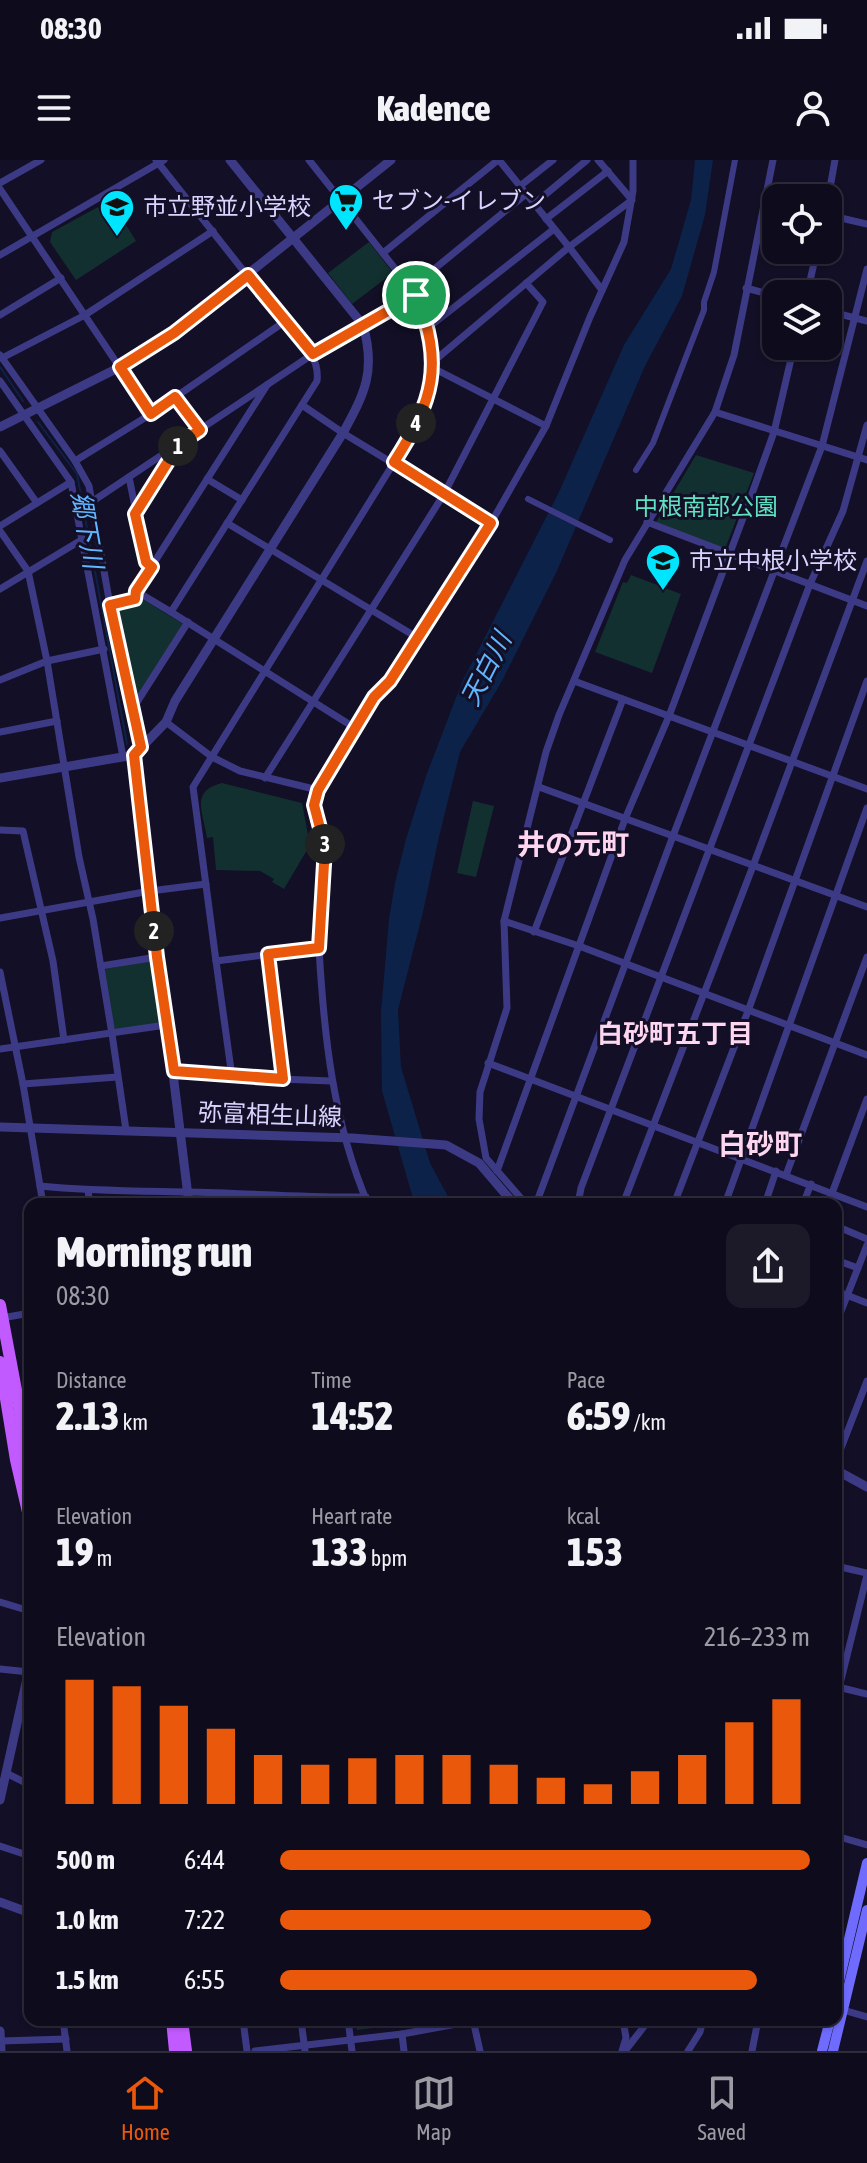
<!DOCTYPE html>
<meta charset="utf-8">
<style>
:root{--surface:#0e0b1c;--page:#1c1929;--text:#f1f3f6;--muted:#9b9ba3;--line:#2e2b3b;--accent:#ea580c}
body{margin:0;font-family:"Asap Condensed","Noto Sans JP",sans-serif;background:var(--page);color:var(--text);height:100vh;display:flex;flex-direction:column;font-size:30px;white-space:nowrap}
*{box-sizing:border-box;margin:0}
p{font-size:26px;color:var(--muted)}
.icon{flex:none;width:44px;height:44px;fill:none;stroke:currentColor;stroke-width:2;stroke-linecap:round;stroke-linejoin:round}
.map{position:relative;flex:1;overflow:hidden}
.panel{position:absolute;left:24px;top:1038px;width:818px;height:828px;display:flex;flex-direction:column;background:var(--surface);border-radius:16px;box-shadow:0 2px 6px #0004,0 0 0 2px var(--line)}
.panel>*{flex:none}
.fabs{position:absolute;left:762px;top:24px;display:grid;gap:16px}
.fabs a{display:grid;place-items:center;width:80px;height:80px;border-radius:16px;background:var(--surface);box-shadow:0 2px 6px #0004,0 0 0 2px var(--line);font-size:40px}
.pin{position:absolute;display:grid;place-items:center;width:68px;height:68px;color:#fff;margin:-34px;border:4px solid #fff;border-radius:50%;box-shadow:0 2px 8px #0007}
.km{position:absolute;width:40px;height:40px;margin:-20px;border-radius:50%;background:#222;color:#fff;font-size:22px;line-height:40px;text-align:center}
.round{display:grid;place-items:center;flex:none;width:84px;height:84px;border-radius:16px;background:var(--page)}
.head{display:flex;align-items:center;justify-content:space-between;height:136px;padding:0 32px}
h1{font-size:44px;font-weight:800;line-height:60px}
.figures{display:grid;grid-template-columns:repeat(3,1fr);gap:12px;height:136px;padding:8px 32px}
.figures div{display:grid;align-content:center}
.figures b{font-size:40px;font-weight:800}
.figures small{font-size:22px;font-weight:400}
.figures p{font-size:22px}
.chart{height:224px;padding:16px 32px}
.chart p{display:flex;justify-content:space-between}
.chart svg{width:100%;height:144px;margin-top:8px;stroke:var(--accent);stroke-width:6}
ul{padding:0 32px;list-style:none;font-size:26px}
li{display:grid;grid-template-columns:128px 96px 1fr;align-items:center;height:60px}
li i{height:20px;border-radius:10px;background:var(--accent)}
.status{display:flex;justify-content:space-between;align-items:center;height:56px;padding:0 40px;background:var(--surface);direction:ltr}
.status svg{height:22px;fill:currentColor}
header{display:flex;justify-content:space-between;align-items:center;height:104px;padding:0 32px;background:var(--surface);font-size:36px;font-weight:800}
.tab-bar{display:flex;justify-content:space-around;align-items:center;height:112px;border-top:2px solid var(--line);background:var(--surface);font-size:22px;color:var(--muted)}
.tab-bar a{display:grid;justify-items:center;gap:4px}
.tab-bar .selected{color:var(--accent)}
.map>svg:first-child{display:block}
.green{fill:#12302f}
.water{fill:#0c2248}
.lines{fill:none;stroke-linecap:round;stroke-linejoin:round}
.stream{stroke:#0c2248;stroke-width:2}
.pedestrian{stroke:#3d3a85;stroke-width:6}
.minor{stroke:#3d3a85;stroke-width:7}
.tertiary{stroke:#3d3a85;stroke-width:9}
.secondary{stroke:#6f6bff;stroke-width:10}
.primary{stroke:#c25bff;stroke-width:12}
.route-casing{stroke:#fff;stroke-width:16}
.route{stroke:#ea580c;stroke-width:10}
.labels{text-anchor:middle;stroke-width:6;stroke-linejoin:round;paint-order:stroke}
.poi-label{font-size:24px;fill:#d9d4ff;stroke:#130f26;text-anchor:start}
.park-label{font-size:24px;fill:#5fe0c0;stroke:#130f26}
.street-label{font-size:24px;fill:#d9d4ff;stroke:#130f26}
.water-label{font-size:26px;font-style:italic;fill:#62b6ff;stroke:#130f26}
.neighbourhood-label{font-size:26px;font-weight:bold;fill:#ffd6f0;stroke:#130f26}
.quarter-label{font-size:28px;font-weight:bold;fill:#ffd6f0;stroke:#130f26}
</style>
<div class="status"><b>08:30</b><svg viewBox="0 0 49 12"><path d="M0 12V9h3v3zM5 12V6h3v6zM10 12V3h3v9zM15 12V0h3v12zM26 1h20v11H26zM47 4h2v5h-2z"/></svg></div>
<header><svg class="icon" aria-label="menu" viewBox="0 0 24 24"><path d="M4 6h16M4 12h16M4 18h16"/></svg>Kadence<svg class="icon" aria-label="person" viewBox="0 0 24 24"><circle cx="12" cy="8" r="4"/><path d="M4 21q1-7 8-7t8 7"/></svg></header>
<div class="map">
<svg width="867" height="1891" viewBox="0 0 867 1891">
<rect width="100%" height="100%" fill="#130f26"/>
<!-- green -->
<g class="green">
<polygon points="113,44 136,81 76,120 50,82 52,72 98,47 101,51"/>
<polygon points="369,82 393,113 352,144 328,113"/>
<polygon points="696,295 754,313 725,389 655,364"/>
<polygon points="631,415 681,434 652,513 595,492 623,422 627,423"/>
<polygon points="144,440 183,464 134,542 113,447 134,445"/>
<path d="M222,623L302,643L310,685L284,729L272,722L274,719L260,711L216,710L213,677L207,678C203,652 190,631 222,623Z"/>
<polygon points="473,641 494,646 476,717 457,713"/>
<polygon points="148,801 151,803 159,862 157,865 117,870 114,868 104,811 106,809"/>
<polygon points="355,1860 439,1860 357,1870"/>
</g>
<!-- water -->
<polygon class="water" points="695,0 713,0 705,55 682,136 645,206 556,413 502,521 460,592 439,677 423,752 398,850 401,907 430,1003 452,1044 417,1044 412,1035 382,931 381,852 389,759 395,723 406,679 426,616 462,522 559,332 624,185 671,109 691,40"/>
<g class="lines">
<!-- stream -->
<g class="stream">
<polyline points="0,207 23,241"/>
<polyline points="38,262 77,314 127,584"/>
</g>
<!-- pedestrian -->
<g class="pedestrian">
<polyline points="636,310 653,283 704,150 704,142 714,112 735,0"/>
<polyline points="528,339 610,380"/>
</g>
<!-- minor -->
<g class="minor">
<polyline points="309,0 416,135 429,167 434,201 428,230 423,249 403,288 193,627 216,801 319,788 325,687 314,645 318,630"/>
<polyline points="598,0 632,40 569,87 602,130"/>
<polyline points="0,23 41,0"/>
<polyline points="520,26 553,0"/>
<polyline points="0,29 151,254"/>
<polyline points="828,39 835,0"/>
<polyline points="534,44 587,0"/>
<polyline points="828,55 867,64"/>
<polyline points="546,59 608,11"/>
<polyline points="383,93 498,0"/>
<polyline points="0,95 164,0"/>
<polyline points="411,128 526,34"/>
<polyline points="746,128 776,136"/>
<polyline points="807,134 817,90"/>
<polyline points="828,151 867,161"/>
<polyline points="0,155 61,118"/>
<polyline points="429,167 554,69"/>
<polyline points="0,195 75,301 89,326 110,445 141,587"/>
<polyline points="2,198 85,155 213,71"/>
<polyline points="434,201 569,87 499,0"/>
<polyline points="433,208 546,266"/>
<polyline points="0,221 71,322 123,597"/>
<path d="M267,225L136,431L171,452L317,221C320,195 300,180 284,162"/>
<polyline points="175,237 200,270"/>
<polyline points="302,245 343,273 491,363"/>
<polyline points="715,252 867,300"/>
<polyline points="0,291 37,343"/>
<polyline points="75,301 151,254 284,162 156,0"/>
<polyline points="129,317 146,402 152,407"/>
<polyline points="207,319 242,340"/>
<polyline points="93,341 313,194 416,135"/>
<polyline points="136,353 178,286"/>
<polyline points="647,362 867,446"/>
<polyline points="227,363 418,478"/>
<polyline points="0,366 71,322"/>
<polyline points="0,371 28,411 47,501 79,697 93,759 112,874 126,970"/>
<polyline points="0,429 83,379"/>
<polyline points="110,445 135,439 136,431"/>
<polyline points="171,452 355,568"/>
<polyline points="0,520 47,501 104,489"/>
<polyline points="574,521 867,629"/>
<polyline points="132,550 188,462"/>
<polyline points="166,562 212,597 240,611 318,630 374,537 390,521 418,478 491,363 546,266 590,157 624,82 633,31 633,0"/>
<polyline points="0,572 57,561"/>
<polyline points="265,618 444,334 543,142 526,123"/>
<polyline points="539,627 867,747"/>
<polyline points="0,670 23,671 53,801 64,880"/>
<polyline points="0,758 150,731 206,724"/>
<polyline points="504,761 579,786 867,895"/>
<polyline points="534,772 623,539"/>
<path d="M319,788C324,876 333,962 368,1044"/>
<polyline points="268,794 283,919"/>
<polyline points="216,801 232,917"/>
<polyline points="101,806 157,797"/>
<polyline points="0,812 23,924 43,1044"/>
<polyline points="0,889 166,865"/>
<polyline points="488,903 867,1047"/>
<polyline points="174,911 232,917 331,921"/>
<polyline points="23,924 117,917"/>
<polyline points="497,1011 625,659 669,556 749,342 774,272 794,186"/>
<polyline points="786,1015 867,797"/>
<path d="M40,1026C89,1031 138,1031 187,1032C247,1033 306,1038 366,1037"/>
<polyline points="88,1031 90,1044"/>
<polyline points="526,1044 486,998 479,959 480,932 507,848 504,761 546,592 559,555 625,400 715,252 734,195 773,0"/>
<polyline points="536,1044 673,676 822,286 867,109"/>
<polyline points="578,1044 581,1028 810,424 843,351 867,265"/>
<polyline points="623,1044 753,706 867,401"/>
<polyline points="674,1044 748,851 867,521"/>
<polyline points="725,1044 867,648"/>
<polyline points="765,1044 776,1011"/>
<polyline points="803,1044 811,1024"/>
<polyline points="828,1044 867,939"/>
<polyline points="836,1066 867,1079"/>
<polyline points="836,1100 858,1108"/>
<polyline points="836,1131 867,1143"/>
<polyline points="2,1158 30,1153"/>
<polyline points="836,1164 867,1085"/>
<polyline points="836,1301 867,1221"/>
<polyline points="836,1406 867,1413"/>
<polyline points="0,1442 30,1451"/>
<polyline points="0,1509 29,1512"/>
<polyline points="838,1527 867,1534"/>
<polyline points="836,1540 867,1415"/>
<polyline points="6,1613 30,1625"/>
<polyline points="836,1676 867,1685"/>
<polyline points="0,1686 30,1696"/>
<polyline points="836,1848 867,1857"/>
<polyline points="63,1860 67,1891"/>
<polyline points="243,1860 247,1891"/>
<polyline points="301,1860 305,1891"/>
<polyline points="348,1860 352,1891"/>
<polyline points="473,1860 480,1891"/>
<polyline points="402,1874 404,1891"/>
<polyline points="1,1881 66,1879"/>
<polyline points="255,1891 402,1874 473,1861"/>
<polyline points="622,1891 626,1878 623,1860"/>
<polyline points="625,1891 649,1860"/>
<polyline points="688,1891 700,1872 703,1860"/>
<polyline points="752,1891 758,1860"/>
</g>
<!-- tertiary -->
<g class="tertiary">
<polyline points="0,267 120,207 174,173 391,0"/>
<polyline points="0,618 134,595"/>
<polyline points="0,967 352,978 446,985 479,1003 514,1044"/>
<path d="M189,1044L134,595L166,562L175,541L343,273C365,233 376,211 363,165L230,0"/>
<polyline points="836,1310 867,1327"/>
<polyline points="0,1640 30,1505"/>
<polyline points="0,1742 30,1753"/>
<polyline points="0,1871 1,1891"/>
</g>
<!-- secondary -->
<g class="secondary">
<polyline points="836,1834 867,1703"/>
<polyline points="822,1891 830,1860"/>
<polyline points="833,1891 867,1750"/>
</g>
<!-- primary -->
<g class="primary">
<polyline points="0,1145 19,1246 30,1322"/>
<polyline points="0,1202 16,1300 30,1361"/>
<polyline points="172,1860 175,1891"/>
<polyline points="182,1860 186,1891"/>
</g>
</g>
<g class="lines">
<!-- route casing -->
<g class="route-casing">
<path id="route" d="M248,115L313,194L416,135C444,204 434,240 394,302L491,363L390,521L374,537L318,630L314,645L325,687L319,788L268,794L283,919L174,911L157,797L134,595L141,587L110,445L135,439L136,431L152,407L146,402L135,354L179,284L200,270L175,237L151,254L120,207L174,173Z"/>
</g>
<!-- route -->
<use href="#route" class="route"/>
</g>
<!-- icons -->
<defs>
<g id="supermarket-pin" transform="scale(1.8)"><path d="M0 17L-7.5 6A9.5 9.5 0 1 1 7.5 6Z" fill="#00e5ff" stroke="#130f26"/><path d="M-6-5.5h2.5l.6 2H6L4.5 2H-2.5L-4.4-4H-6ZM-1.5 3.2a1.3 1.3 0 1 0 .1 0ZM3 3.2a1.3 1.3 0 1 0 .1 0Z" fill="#111"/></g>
<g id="school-pin" transform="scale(1.8)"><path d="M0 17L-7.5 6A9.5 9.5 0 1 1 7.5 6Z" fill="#00e5ff" stroke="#130f26"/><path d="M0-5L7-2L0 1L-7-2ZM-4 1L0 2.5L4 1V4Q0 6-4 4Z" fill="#111"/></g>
</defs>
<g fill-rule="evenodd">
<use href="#supermarket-pin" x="346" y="41"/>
<use href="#school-pin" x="117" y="47"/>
<use href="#school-pin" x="663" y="401"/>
</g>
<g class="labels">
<!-- poi labels -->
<g class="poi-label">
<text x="372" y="49">セブン-イレブン</text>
<text x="143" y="55">市立野並小学校</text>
<text x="689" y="409">市立中根小学校</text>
</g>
<!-- park labels -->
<g class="park-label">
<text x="706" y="355">中根南部公園</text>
</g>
<!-- street labels -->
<g class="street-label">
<text transform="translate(270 955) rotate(2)" y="8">弥富相生山線</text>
</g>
<!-- water labels -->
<g class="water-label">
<text transform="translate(87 370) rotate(80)" y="9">郷下川</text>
<text transform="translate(486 509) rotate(-63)" y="9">天白川</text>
</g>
<!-- neighbourhood labels -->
<g class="neighbourhood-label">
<text x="675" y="883">白砂町五丁目</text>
</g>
<!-- quarter labels -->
<g class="quarter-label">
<text x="573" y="694">井の元町</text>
<text x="760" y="994">白砂町</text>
</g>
</g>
</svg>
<div class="fabs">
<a><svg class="icon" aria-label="locate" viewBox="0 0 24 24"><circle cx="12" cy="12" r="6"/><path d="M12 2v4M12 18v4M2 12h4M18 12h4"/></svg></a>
<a><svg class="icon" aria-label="layers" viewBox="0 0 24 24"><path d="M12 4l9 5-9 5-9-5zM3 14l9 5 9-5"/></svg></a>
</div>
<div class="pin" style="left:416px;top:135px;background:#1e9e55"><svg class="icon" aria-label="arrive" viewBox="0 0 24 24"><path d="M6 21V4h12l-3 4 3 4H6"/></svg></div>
<b class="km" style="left:178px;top:286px">1</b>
<b class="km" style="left:154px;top:771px">2</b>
<b class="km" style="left:325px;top:684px">3</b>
<b class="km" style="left:416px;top:263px">4</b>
<section class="panel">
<div class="head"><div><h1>Morning run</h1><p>08:30</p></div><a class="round"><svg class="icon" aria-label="share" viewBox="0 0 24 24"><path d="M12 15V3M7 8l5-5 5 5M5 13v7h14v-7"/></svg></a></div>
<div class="figures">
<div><p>Distance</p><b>2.13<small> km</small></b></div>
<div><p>Time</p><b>14:52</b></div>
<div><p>Pace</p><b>6:59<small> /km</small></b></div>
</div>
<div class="figures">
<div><p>Elevation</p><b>19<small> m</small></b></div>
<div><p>Heart rate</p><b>133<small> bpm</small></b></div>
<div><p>kcal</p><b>153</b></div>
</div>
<div class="chart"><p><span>Elevation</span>216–233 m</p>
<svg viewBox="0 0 160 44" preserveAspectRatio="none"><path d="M5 44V6M15 44V8M25 44V14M35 44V21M45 44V29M55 44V32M65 44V30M75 44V29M85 44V29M95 44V32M105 44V36M115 44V38M125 44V34M135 44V29M145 44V19M155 44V12"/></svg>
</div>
<ul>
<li><b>500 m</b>6:44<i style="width:100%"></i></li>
<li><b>1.0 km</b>7:22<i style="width:70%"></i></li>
<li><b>1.5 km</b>6:55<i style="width:90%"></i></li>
</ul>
</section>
</div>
<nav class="tab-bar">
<a class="selected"><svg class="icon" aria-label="home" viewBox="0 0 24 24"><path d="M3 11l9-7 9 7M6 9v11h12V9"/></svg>Home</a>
<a><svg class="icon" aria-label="map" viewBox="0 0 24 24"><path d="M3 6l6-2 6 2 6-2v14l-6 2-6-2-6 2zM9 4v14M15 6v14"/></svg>Map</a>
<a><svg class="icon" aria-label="saved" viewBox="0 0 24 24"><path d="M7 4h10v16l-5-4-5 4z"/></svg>Saved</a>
</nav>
